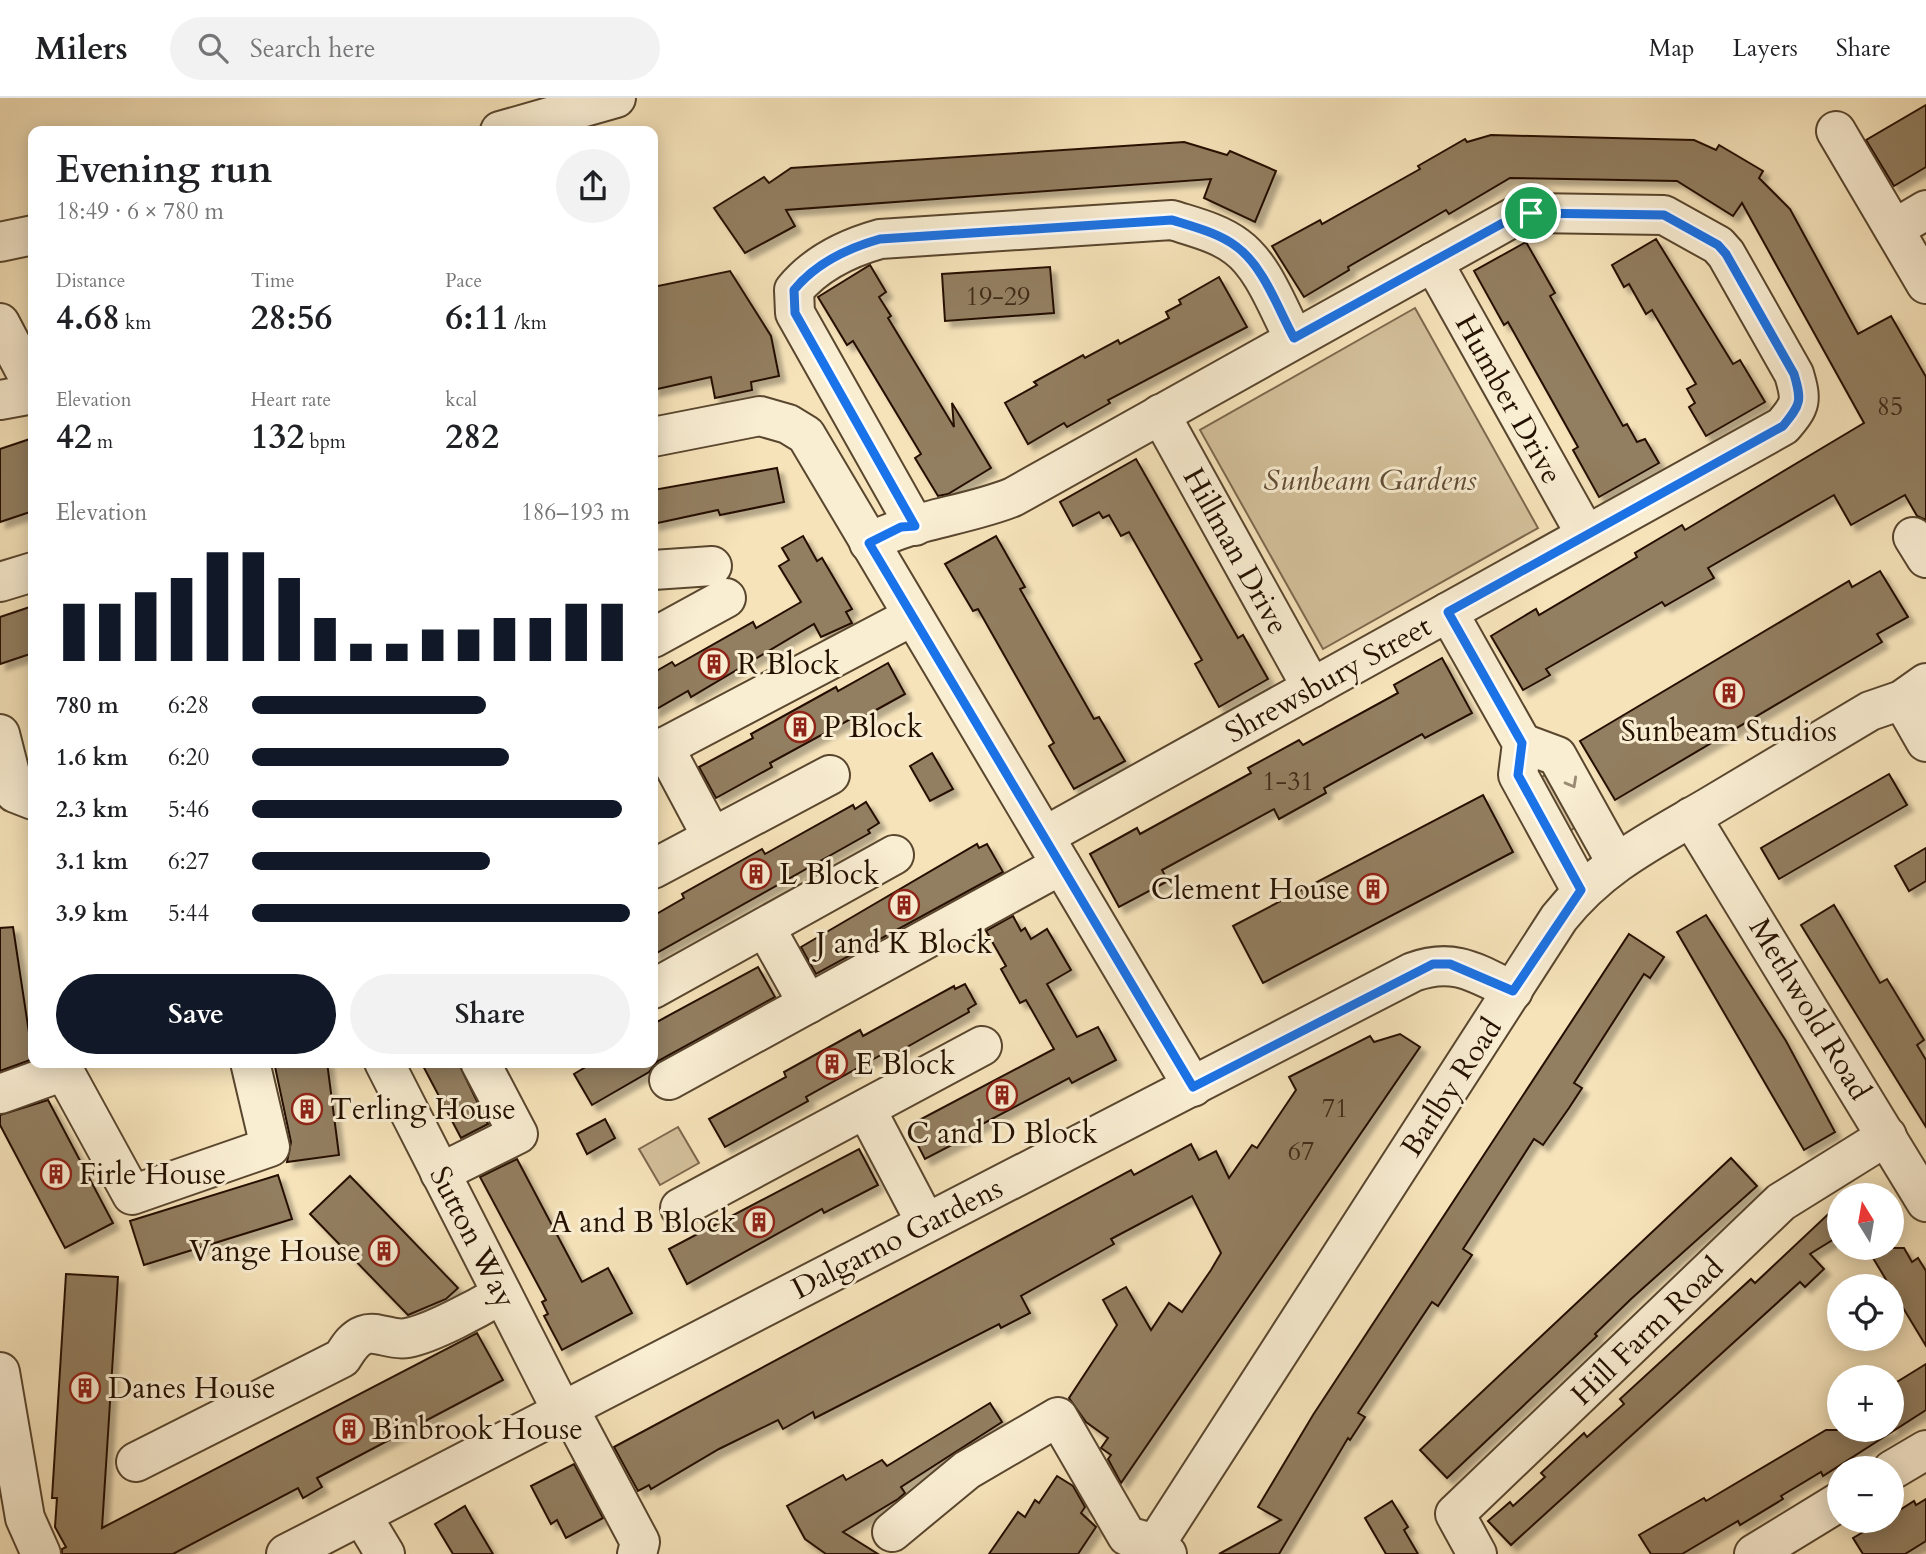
<!DOCTYPE html>
<meta charset="utf-8">
<style>
:root{--surface:#fff;--page:#f2f2f2;--text:#202124;--muted:#757577;--line:#e0e0e0;--accent:#111827}
body{margin:0;font-family:Cardo,serif;background:var(--page);color:var(--text);height:100vh;display:flex;flex-direction:column;font-size:26px;white-space:nowrap}
*{box-sizing:border-box;margin:0}
p{font-size:23px;color:var(--muted)}
.icon{flex:none;width:38px;height:38px;fill:none;stroke:currentColor;stroke-width:2;stroke-linecap:round;stroke-linejoin:round}
.map{position:relative;flex:1;overflow:hidden}
.details{position:absolute;left:28px;top:28px;width:630px;height:942px;display:flex;flex-direction:column;background:var(--surface);border-radius:14px;box-shadow:0 4px 18px #0003}
.details>*{flex:none}
.needle{width:46px;rotate:349deg}
.fabs{position:absolute;left:1827px;top:1085px;display:grid;gap:14px}
.fabs a{display:grid;place-items:center;width:77px;height:77px;border-radius:50%;background:var(--surface);box-shadow:0 4px 18px #0003;font-size:35px}
.pin{position:absolute;display:grid;place-items:center;width:60px;height:60px;color:#fff;margin:-30px;border:4px solid #fff;border-radius:50%;box-shadow:0 2px 7px #0007}
.round{display:grid;place-items:center;flex:none;width:74px;height:74px;border-radius:37px;background:var(--page)}
.head{display:flex;align-items:center;justify-content:space-between;height:119px;padding:0 28px}
h1{font-size:38px;font-weight:700;line-height:52px}
.metrics{display:grid;grid-template-columns:repeat(3,1fr);gap:10px;height:119px;padding:7px 28px}
.metrics div{display:grid;align-content:center}
.metrics b{font-size:35px;font-weight:700}
.metrics small{font-size:19px;font-weight:400}
.metrics p{font-size:19px}
.chart{height:196px;padding:14px 28px}
.chart p{display:flex;justify-content:space-between}
.chart svg{width:100%;height:126px;margin-top:7px;stroke:var(--accent);stroke-width:6}
.button{display:flex;gap:14px;margin-top:auto;padding:14px 28px}
.button a{flex:1;height:80px;border-radius:42px;background:var(--accent);color:#fff;font-size:28px;font-weight:700;line-height:80px;text-align:center}
.button a+a{background:var(--page);color:var(--text)}
ul{padding:0 28px;list-style:none;font-size:23px}
li{display:grid;grid-template-columns:112px 84px 1fr;align-items:center;height:52px}
li i{height:18px;border-radius:9px;background:var(--accent)}
header{display:flex;align-items:center;gap:42px;box-sizing:border-box;height:98px;padding:0 35px;background:var(--surface);border-bottom:2px solid var(--line)}
header strong{font-size:33px}
nav{display:flex;gap:38px;margin-inline-start:auto;font-size:24px}
.search{width:490px;height:63px;background:var(--page);display:flex;align-items:center;gap:18px;box-sizing:border-box;padding:0 24px;border-radius:38px;color:var(--muted);font-size:26px}
.map>svg:first-child{display:block}
.green{fill:#d2bf9a;stroke:#7c684d;stroke-width:2}
.building{fill:#927e61;stroke:#251100;stroke-width:2;filter:url(#shadow)}
.lines{fill:none;stroke-linecap:round;stroke-linejoin:round}
.minor-casing{stroke:#59462e;stroke-width:42}
.minor{stroke:#f9edd2;stroke-width:38}
.oneway{stroke:#9a8a74}
.route-casing{stroke:#fff;stroke-width:14}
.route{stroke:#1a73e8;stroke-width:9}
.labels{text-anchor:middle;stroke-width:6;stroke-linejoin:round;paint-order:stroke}
.number-label{font-size:26px;fill:#402c18}
.street-label{font-size:30px;fill:#251100;stroke:#f9edd2}
.park-label{font-size:30px;font-style:italic;fill:#624e36;stroke:#f9edd2}
.poi-label{font-size:30px;fill:#251100;stroke:#f9edd2;text-anchor:start}
</style>
<header>
<strong>Milers</strong>
<div class="search"><svg class="icon" aria-label="search" viewBox="0 0 24 24"><circle cx="10" cy="10" r="6"/><path d="M15 15l6 6"/></svg>Search here</div>
<nav><a>Map</a><a>Layers</a><a>Share</a></nav>
</header>
<div class="map">
<svg width="1926" height="1456" viewBox="0 0 1926 1456">
<defs>
<filter id="shadow"><feDropShadow dx="6" dy="6" stdDeviation="2" flood-color="#0004"/></filter>
</defs>
<rect width="100%" height="100%" fill="#f6e3ba"/>
<filter id="stains"><feTurbulence type="fractalNoise" baseFrequency=".00286" numOctaves="4"/><feColorMatrix values="0 0 0 0 .2 0 0 0 0 .09 0 0 0 0 .02 0 0 0 .5 -.17"/></filter>
<radialGradient id="worn" r=".72"><stop offset=".6" stop-color="#630" stop-opacity="0"/><stop offset="1" stop-color="#630" stop-opacity=".3"/></radialGradient>
<!-- green -->
<g class="green">
<polygon points="1415,210 1538,430 1323,551 1200,332"/>
<polygon points="1547,676 1577,728 1567,735 1536,682"/>
<polygon points="678,1029 699,1065 660,1087 639,1051"/>
</g>
<!-- building -->
<g class="building">
<polygon points="1926,7 1926,69 1894,88 1866,42"/>
<polygon points="1491,37 1694,42 1716,52 1719,47 1763,73 1759,80 1790,111 1858,236 1891,218 1926,279 1926,422 1917,418 1905,397 1851,427 1834,397 1708,470 1714,480 1665,508 1662,504 1546,571 1550,577 1523,592 1491,538 1536,511 1539,517 1637,459 1635,455 1682,427 1685,432 1864,325 1742,105 1733,118 1677,83 1510,80 1449,116 1446,112 1348,169 1349,172 1304,199 1272,148 1320,122 1322,126 1420,71 1418,68 1465,41 1467,44"/>
<polygon points="1184,44 1227,57 1230,53 1276,73 1255,124 1204,100 1211,81 786,112 795,128 745,155 714,110 764,79 769,85 791,70"/>
<polygon points="1656,141 1733,266 1740,262 1765,304 1706,338 1689,309 1695,305 1687,291 1696,286 1652,212 1646,216 1629,186 1624,189 1612,167"/>
<polygon points="1526,144 1555,195 1550,198 1623,328 1627,326 1637,344 1645,341 1659,365 1599,399 1573,352 1578,349 1508,224 1504,227 1474,173"/>
<polygon points="870,167 886,194 879,199 891,218 888,220 954,329 952,305 991,370 948,396 938,398 915,360 921,356 853,243 847,247 818,199"/>
<polygon points="1050,169 1054,215 945,223 942,176"/>
<polygon points="730,173 771,238 779,278 751,284 752,292 715,300 711,279 653,292 653,189"/>
<polygon points="1219,179 1247,229 1108,302 1110,305 1067,329 1064,325 1028,346 1005,305 1037,287 1034,284 1083,257 1085,260 1118,242 1120,246 1169,220 1166,214 1181,206 1179,202"/>
<polygon points="33,340 33,413 0,424 0,351"/>
<polygon points="1136,361 1238,540 1243,537 1268,581 1219,609 1195,566 1202,562 1129,434 1121,438 1109,417 1103,420 1099,414 1073,428 1060,404"/>
<polygon points="777,370 784,404 720,417 718,412 653,426 653,392"/>
<polygon points="803,438 817,463 822,460 852,511 846,514 852,525 821,539 814,526 691,599 688,593 653,613 653,575 672,564 675,568 753,524 756,530 801,504 779,468 789,462 782,450"/>
<polygon points="996,438 1025,489 1020,491 1094,621 1099,619 1125,663 1074,691 1049,648 1054,645 978,511 973,513 945,466"/>
<polygon points="1880,473 1908,519 1877,536 1882,544 1615,702 1580,643 1849,483 1852,489"/>
<polygon points="33,508 33,555 0,566 0,519"/>
<polygon points="1442,560 1472,615 1425,640 1422,636 1324,690 1326,695 1279,721 1274,711 1162,772 1168,783 1119,809 1090,756 1137,730 1140,736 1251,675 1248,670 1299,642 1303,647 1398,595 1394,587"/>
<polygon points="888,565 905,596 858,622 856,618 770,665 772,669 716,700 699,669 753,640 751,636 836,589 838,593"/>
<polygon points="932,655 953,691 930,703 910,668"/>
<polygon points="1889,676 1907,707 1779,781 1761,750"/>
<polygon points="1483,697 1513,754 1263,885 1233,828"/>
<polygon points="866,704 879,725 868,732 870,735 653,857 653,818 684,800 682,796 762,751 765,756 853,707 855,711"/>
<polygon points="977,746 979,750 987,746 1003,774 816,876 801,849"/>
<polygon points="1926,750 1926,783 1909,793 1895,768"/>
<polygon points="1834,807 1880,885 1887,881 1924,942 1917,947 1926,962 1926,1029 1801,827"/>
<polygon points="1706,817 1786,943 1835,1034 1804,1052 1677,834"/>
<polygon points="1013,818 1021,833 1025,830 1031,841 1047,831 1071,872 1047,886 1077,939 1098,929 1116,962 1072,985 1069,980 971,1032 973,1036 925,1061 908,1028 1054,951 1026,902 1020,905 1001,871 1006,868 986,833"/>
<polygon points="13,829 33,961 0,973 0,830"/>
<polygon points="1629,836 1664,859 1650,880 1644,876 1574,985 1582,990 1569,1010 1543,1047 1534,1041 1463,1151 1472,1157 1438,1208 1432,1204 1358,1315 1365,1319 1350,1342 1348,1340 1279,1456 1219,1456 1281,1422 1258,1409 1313,1317"/>
<polygon points="758,869 775,899 658,963 649,974 592,1007 574,976 594,964 653,964 653,926"/>
<polygon points="965,886 976,906 968,911 969,914 891,958 888,953 806,999 808,1003 725,1049 709,1021 786,979 784,974 860,932 863,938 954,888 955,891"/>
<polygon points="1400,936 1420,949 1121,1385 1108,1361 1111,1357 1101,1350 1108,1340 1086,1324 1069,1300 1117,1227 1103,1202 1126,1189 1151,1232 1169,1205 1182,1214 1211,1172 1221,1155 1192,1098 1111,1141 1114,1146 1021,1198 1030,1215 1001,1230 999,1226 815,1320 813,1314 783,1331 778,1322 719,1351 651,1391 649,1387 638,1393 614,1349 1131,1072 1134,1077 1191,1046 1199,1062 1216,1053 1229,1080 1252,1047 1257,1050 1296,992 1289,979 1370,938 1374,944"/>
<polygon points="274,964 327,964 339,1057 287,1064 291,1044"/>
<polygon points="421,964 458,964 488,1026 461,1040"/>
<polygon points="48,1002 113,1125 65,1150 0,1027 0,1017"/>
<polygon points="605,1021 615,1040 587,1056 577,1036"/>
<polygon points="859,1051 878,1087 824,1115 822,1111 687,1186 669,1151"/>
<polygon points="1731,1060 1757,1088 1631,1201 1595,1236 1597,1238 1447,1380 1420,1352"/>
<polygon points="517,1061 582,1184 608,1170 632,1215 562,1252 544,1218 548,1216 542,1204 546,1202 480,1079"/>
<polygon points="278,1077 292,1121 144,1167 130,1123"/>
<polygon points="350,1078 458,1190 446,1201 408,1217 310,1116"/>
<polygon points="1839,1106 1839,1138 1810,1156 1824,1171 1805,1189 1800,1184 1511,1447 1488,1423 1510,1404 1513,1408 1545,1379 1541,1375 1584,1335 1587,1339 1624,1306 1620,1301 1751,1181 1755,1185"/>
<polygon points="1867,1150 1904,1150 1912,1164 1918,1160 1926,1173 1926,1248"/>
<polygon points="66,1176 118,1179 102,1430 477,1235 503,1282 317,1380 322,1389 303,1400 298,1390 173,1456 62,1456 62,1451 66,1449 55,1429 57,1400 52,1400"/>
<polygon points="1926,1266 1926,1312 1823,1378 1821,1374 1781,1398 1783,1401 1740,1427 1738,1423 1682,1456 1651,1456 1639,1437 1704,1400 1706,1403 1826,1332 1892,1332 1892,1287"/>
<polygon points="990,1305 1002,1324 901,1389 905,1395 898,1401 843,1434 878,1456 826,1456 805,1441 787,1408 843,1377 846,1382 882,1362 887,1368"/>
<polygon points="574,1366 603,1420 566,1440 557,1422 551,1426 531,1388"/>
<polygon points="1057,1378 1073,1388 1085,1409 1081,1415 1096,1429 1078,1456 989,1456 1018,1414 1025,1419 1035,1402 1039,1405"/>
<polygon points="1926,1401 1926,1443 1905,1456 1863,1456 1853,1440 1882,1423 1892,1423 1892,1417 1914,1403 1916,1407"/>
<polygon points="1392,1403 1408,1429 1404,1432 1418,1456 1386,1456 1365,1420"/>
<polygon points="465,1408 471,1419 493,1456 453,1456 435,1426"/>
</g>
<g class="lines">
<!-- minor casing -->
<g class="minor-casing">
<g id="minor">
<polyline points="500,33 616,0"/>
<polyline points="1836,33 1926,186"/>
<polyline points="1894,131 1926,112"/>
<polyline points="0,144 33,137"/>
<polyline points="1433,164 1586,437"/>
<polyline points="0,225 33,288"/>
<polyline points="0,302 33,296"/>
<polyline points="1160,316 1312,590"/>
<polyline points="653,339 760,318 788,326 806,337 1193,989"/>
<path d="M915,428L795,215L794,192C816,165 848,150 880,141L1172,122C1194,129 1219,135 1237,149C1264,169 1278,211 1294,240"/>
<polyline points="1913,439 1926,460"/>
<path d="M869,445C913,421 966,418 1013,399L1512,120L1531,115L1664,117L1718,147L1726,156L1794,276C1802,303 1801,307 1783,328L1045,738"/>
<polyline points="653,472 712,468"/>
<polyline points="0,484 33,474"/>
<polyline points="1448,514 1522,645 1518,677 1581,792"/>
<polyline points="653,540 726,500"/>
<polyline points="1902,602 1926,644"/>
<polyline points="0,636 15,695 33,702"/>
<polyline points="1522,645 1557,658 1616,764"/>
<polyline points="664,649 712,739"/>
<polyline points="653,655 913,518"/>
<polyline points="1691,719 1926,1104"/>
<polyline points="653,771 830,677"/>
<polyline points="765,829 808,906"/>
<polyline points="653,891 894,757"/>
<polyline points="384,964 562,1313"/>
<polyline points="64,973 132,1097 270,1049 250,964"/>
<polyline points="669,982 1061,767"/>
<polyline points="0,996 64,973 63,964"/>
<polyline points="866,1011 926,1125"/>
<polyline points="440,1075 518,1036 480,964"/>
<polyline points="680,1110 982,948"/>
<polyline points="0,1274 25,1420 41,1456"/>
<polyline points="568,1309 640,1444 637,1456"/>
<path d="M136,1364L342,1260C348,1251 353,1241 364,1237C377,1232 391,1243 407,1240C431,1236 480,1209 502,1196"/>
<polyline points="1892,1372 1926,1352"/>
<polyline points="362,1418 385,1456"/>
<polyline points="892,1434 967,1372 1058,1319 1127,1438 1156,1446 1167,1456"/>
<path d="M286,1456L1413,874C1454,859 1476,875 1513,893"/>
<path d="M1149,1456L1559,820C1601,767 1651,743 1709,709C1762,677 1816,645 1870,613L1902,602L1926,585"/>
<polyline points="1477,1456 1455,1416 1781,1104 1887,1038"/>
<polyline points="1754,1456 1839,1404"/>
</g>
</g>
<!-- minor -->
<use href="#minor" class="minor"/>
</g>
<!-- one-way arrows -->
<defs><path id="oneway-chevron" d="M-2-3.5L2.5 0L-2 3.5" fill="none" stroke-width="1.6" stroke-linecap="round" stroke-linejoin="round" transform="scale(1.75)"/></defs>
<use class="oneway" href="#oneway-chevron" transform="translate(1572 685) rotate(61)"/>
<g class="lines">
<!-- route casing -->
<g class="route-casing">
<path id="route" d="M1531,115L1664,117L1718,147L1726,156L1794,276C1802,303 1801,306 1783,328L1448,514L1522,645L1518,677L1581,792L1513,893L1450,866H1433L1193,989L869,445L901,429L915,428L795,215L794,192C816,165 848,150 880,141L1172,122C1194,129 1219,135 1237,149C1264,169 1278,211 1294,240L1512,120Z"/>
</g>
<!-- route -->
<use href="#route" class="route"/>
</g>
<!-- icons -->
<defs>
<g id="building-ring" transform="scale(1.575)"><circle r="9.5" fill="#f9edd2" stroke="#8f2418" stroke-width="1.5"/><path d="M-4-6H4V6H1V3H-1V6H-4ZM-2.5-4.3h1.7v1.8h-1.7ZM.8-4.3h1.7v1.8H.8ZM-2.5-1h1.7V.8h-1.7ZM.8-1h1.7V.8H.8Z" fill="#8f2418"/></g>
</defs>
<g fill-rule="evenodd">
<use href="#building-ring" x="714" y="566"/>
<use href="#building-ring" x="1729" y="595"/>
<use href="#building-ring" x="800" y="629"/>
<use href="#building-ring" x="756" y="776"/>
<use href="#building-ring" x="1373" y="791"/>
<use href="#building-ring" x="904" y="807"/>
<use href="#building-ring" x="832" y="966"/>
<use href="#building-ring" x="1002" y="997"/>
<use href="#building-ring" x="307" y="1011"/>
<use href="#building-ring" x="56" y="1076"/>
<use href="#building-ring" x="759" y="1124"/>
<use href="#building-ring" x="384" y="1153"/>
<use href="#building-ring" x="85" y="1290"/>
<use href="#building-ring" x="349" y="1331"/>
</g>
<g class="labels">
<!-- number labels -->
<g class="number-label">
<text x="998" y="207">19-29</text>
<text x="1890" y="317">85</text>
<text x="1288" y="692">1-31</text>
<text x="1335" y="1019">71</text>
<text x="1301" y="1062">67</text>
</g>
<!-- street labels -->
<g class="street-label">
<text transform="translate(1509 301) rotate(61)" y="10">Humber Drive</text>
<text transform="translate(1236 453) rotate(61)" y="10">Hillman Drive</text>
<text transform="translate(1328 581) rotate(-29)" y="10">Shrewsbury Street</text>
<text transform="translate(1810 911) rotate(59)" y="10">Methwold Road</text>
<text transform="translate(1451 989) rotate(-57)" y="10">Barlby Road</text>
<text transform="translate(473 1139) rotate(63)" y="10">Sutton Way</text>
<text transform="translate(897 1140) rotate(-27)" y="10">Dalgarno Gardens</text>
<text transform="translate(1647 1233) rotate(-44)" y="10">Hill Farm Road</text>
</g>
<!-- park labels -->
<g class="park-label">
<text x="1370" y="392">Sunbeam Gardens</text>
</g>
<!-- poi labels -->
<g class="poi-label">
<text x="737" y="576">R Block</text>
<text x="823" y="639">P Block</text>
<text x="1729" y="643" text-anchor="middle">Sunbeam Studios</text>
<text x="779" y="786">L Block</text>
<text x="1350" y="801" text-anchor="end">Clement House</text>
<text x="904" y="855" text-anchor="middle">J and K Block</text>
<text x="855" y="976">E Block</text>
<text x="330" y="1021">Terling House</text>
<text x="1002" y="1045" text-anchor="middle">C and D Block</text>
<text x="79" y="1086">Firle House</text>
<text x="736" y="1134" text-anchor="end">A and B Block</text>
<text x="361" y="1163" text-anchor="end">Vange House</text>
<text x="108" y="1300">Danes House</text>
<text x="372" y="1341">Binbrook House</text>
</g>
</g>
<rect width="100%" height="100%" filter="url(#stains)"/>
<rect width="100%" height="100%" fill="url(#worn)"/>
</svg>
<div class="fabs">
<a><svg class="needle" viewBox="-14 -14 28 28"><path d="M0-13l5 13h-10z" fill="#e53935"/><path d="M0 13l5-13h-10z" fill="#757577"/></svg></a>
<a><svg class="icon" aria-label="locate" viewBox="0 0 24 24"><circle cx="12" cy="12" r="6"/><path d="M12 2v4M12 18v4M2 12h4M18 12h4"/></svg></a>
<a>+</a>
<a>−</a>
</div>
<div class="pin" style="left:1531px;top:115px;background:#1e9e55"><svg class="icon" aria-label="arrive" viewBox="0 0 24 24"><path d="M6 21V4h12l-3 4 3 4H6"/></svg></div>
<section class="details">
<div class="head"><div><h1>Evening run</h1><p>18:49 · 6 × 780 m</p></div><a class="round"><svg class="icon" aria-label="share" viewBox="0 0 24 24"><path d="M12 15V3M7 8l5-5 5 5M5 13v7h14v-7"/></svg></a></div>
<div class="metrics">
<div><p>Distance</p><b>4.68<small> km</small></b></div>
<div><p>Time</p><b>28:56</b></div>
<div><p>Pace</p><b>6:11<small> /km</small></b></div>
</div>
<div class="metrics">
<div><p>Elevation</p><b>42<small> m</small></b></div>
<div><p>Heart rate</p><b>132<small> bpm</small></b></div>
<div><p>kcal</p><b>282</b></div>
</div>
<div class="chart"><p><span>Elevation</span>186–193 m</p>
<svg viewBox="0 0 160 44" preserveAspectRatio="none"><path d="M5 44V24M15 44V24M25 44V20M35 44V15M45 44V6M55 44V6M65 44V15M75 44V29M85 44V38M95 44V38M105 44V33M115 44V33M125 44V29M135 44V29M145 44V24M155 44V24"/></svg>
</div>
<ul>
<li><b>780 m</b>6:28<i style="width:62%"></i></li>
<li><b>1.6 km</b>6:20<i style="width:68%"></i></li>
<li><b>2.3 km</b>5:46<i style="width:98%"></i></li>
<li><b>3.1 km</b>6:27<i style="width:63%"></i></li>
<li><b>3.9 km</b>5:44<i style="width:100%"></i></li>
</ul>
<div class="button"><a>Save</a><a>Share</a></div>
</section>
</div>
